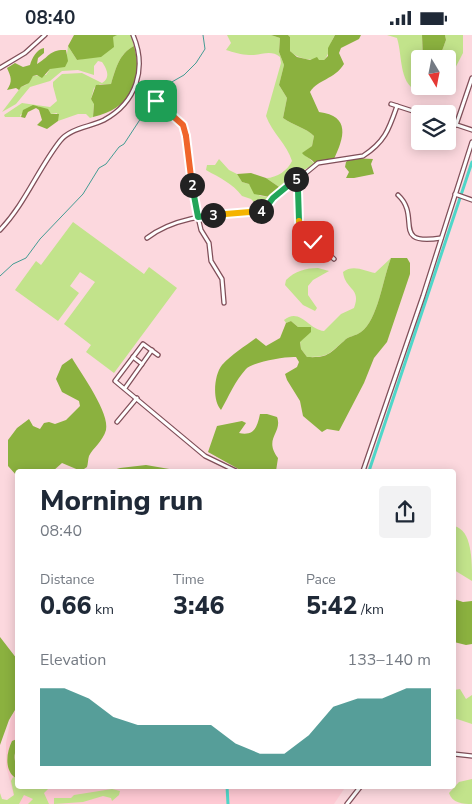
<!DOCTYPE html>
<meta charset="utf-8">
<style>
:root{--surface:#fff;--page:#f2f2f3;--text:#1f2937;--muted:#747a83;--accent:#0f766e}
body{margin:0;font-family:"Nunito Sans",sans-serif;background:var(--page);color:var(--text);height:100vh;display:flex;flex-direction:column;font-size:19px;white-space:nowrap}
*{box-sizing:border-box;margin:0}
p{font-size:16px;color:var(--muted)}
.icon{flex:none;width:28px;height:28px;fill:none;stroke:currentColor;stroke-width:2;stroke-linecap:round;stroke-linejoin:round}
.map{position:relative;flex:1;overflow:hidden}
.side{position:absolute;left:15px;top:434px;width:441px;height:320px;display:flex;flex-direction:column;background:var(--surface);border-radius:5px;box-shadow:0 2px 12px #0003}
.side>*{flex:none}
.needle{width:32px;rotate:170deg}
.controls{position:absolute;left:411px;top:15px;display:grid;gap:10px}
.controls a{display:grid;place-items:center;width:45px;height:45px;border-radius:5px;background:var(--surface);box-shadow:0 2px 12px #0003;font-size:25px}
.pin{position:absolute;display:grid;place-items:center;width:42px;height:42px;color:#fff;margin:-21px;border-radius:10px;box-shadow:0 2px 8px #0006}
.km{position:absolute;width:25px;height:25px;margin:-12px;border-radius:50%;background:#222;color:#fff;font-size:14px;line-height:25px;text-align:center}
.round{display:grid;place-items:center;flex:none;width:52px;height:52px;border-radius:5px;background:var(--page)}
.summary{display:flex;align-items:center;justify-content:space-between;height:85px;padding:0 25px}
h1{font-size:28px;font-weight:800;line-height:38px}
.stats{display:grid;grid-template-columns:repeat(3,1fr);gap:8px;height:85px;padding:5px 25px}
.stats div{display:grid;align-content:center}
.stats b{font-size:25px;font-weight:800}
.stats small{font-size:14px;font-weight:400}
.stats p{font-size:14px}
.chart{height:140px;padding:10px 25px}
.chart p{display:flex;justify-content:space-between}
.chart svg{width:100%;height:90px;margin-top:5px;fill:var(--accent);opacity:.7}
.status{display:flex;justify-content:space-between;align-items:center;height:35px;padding:0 25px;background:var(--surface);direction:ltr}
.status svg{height:14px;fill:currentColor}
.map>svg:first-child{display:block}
.built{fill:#fec9d3}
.green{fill:#c2e38b}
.forest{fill:#8bb13f}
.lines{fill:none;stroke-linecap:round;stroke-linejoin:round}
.stream{stroke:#439c94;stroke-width:1}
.canal{stroke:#4fd7c9;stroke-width:3}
.street-casing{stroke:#804f59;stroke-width:5.5}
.street{stroke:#fff;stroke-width:3}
.split-1-casing{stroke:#fff;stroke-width:10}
.split-2-casing{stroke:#fff;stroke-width:10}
.split-3-casing{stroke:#fff;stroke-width:10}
.split-4-casing{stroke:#fff;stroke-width:10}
.split-5-casing{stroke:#fff;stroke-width:10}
.split-6-casing{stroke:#fff;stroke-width:10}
.split-7-casing{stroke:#fff;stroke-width:10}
.split-1{stroke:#f0652b;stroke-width:6}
.split-2{stroke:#f0652b;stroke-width:6}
.split-3{stroke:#22a559;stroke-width:6}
.split-4{stroke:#f5b400;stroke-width:6}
.split-5{stroke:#22a559;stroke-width:6}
.split-6{stroke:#22a559;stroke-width:6}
.split-7{stroke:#f5b400;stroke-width:6}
</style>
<div class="status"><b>08:40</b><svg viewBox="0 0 49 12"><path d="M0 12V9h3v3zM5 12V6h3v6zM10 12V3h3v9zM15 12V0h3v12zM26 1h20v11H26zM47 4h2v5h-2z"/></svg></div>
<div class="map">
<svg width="472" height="769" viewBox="0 0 472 769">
<rect width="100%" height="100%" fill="#fcd8de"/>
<!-- built -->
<polygon class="built" points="17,672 18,751 346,751 334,769 16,769 6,731 6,708 11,683"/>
<!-- green -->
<g class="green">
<path d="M116,0H131L134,11C119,19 116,33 111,49H100L94,53L91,64L94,68L93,82L90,83L86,79H78L58,86L57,78L51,79L38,71L20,80L21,82H5L4,80L22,68L50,72L57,66L53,51V47L62,39L82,38L102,48C111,43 107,34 102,27L98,26L94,31V40L78,35L62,36L50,46L30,52L16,69L2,77L21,52L26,50L33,41L46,40L50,34L67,19L68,11L77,25C92,23 101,15 113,7V2Z"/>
<path d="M227,0H271L280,3L279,17L284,30L279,50L287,63L283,83C293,90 306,93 314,101L312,111L303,118L315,129L302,136L282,154L266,143C277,143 288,135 292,126C287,109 272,98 266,81L281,28L280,22C270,14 261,21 249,20C242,20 233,17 226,15L231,8Z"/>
<path d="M288,0H335C329,8 331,18 324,25C311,25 299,25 290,16V2Z"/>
<path d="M387,0H422L423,24H420V51H444C438,57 431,60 422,58C398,52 403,22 397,3Z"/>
<polygon points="445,0 463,0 463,18 448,47 448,24 439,24 446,5"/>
<path d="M219,124L229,135L237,139L242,147L249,149L260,161L270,162L258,171L251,164L242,161C232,148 220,143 206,135L207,130H215Z"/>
<polygon points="73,187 144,239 149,232 177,253 114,338 86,317 91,310 64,289 95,247 80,237 70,251 79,258 58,286 15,255 36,226 41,230"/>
<path d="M391,223C383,243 378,285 361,297C356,301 348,301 344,306C328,319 329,322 307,322L301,314L300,306L304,303L298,292L291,286L286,288L284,285C300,272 309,295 324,296L341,279L354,273C362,253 345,255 343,237C353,229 365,236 375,238Z"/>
<path d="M318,233L329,236L313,245L308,251V260L317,273L315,276L303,270L285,250L286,245C295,236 306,233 318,233Z"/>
<path d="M454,491C472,495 472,525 472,546L454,535Z"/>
<polygon points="460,654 466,664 472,660 472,689 454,683 454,655"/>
<polygon points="13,742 17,744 18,751 63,751 49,753 44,758 49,769 28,769 33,764 24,760 19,769 0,769 0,758 2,764 7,765 14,760 11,746"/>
<path d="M472,744V769C463,769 452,768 449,758L459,747Z"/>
<polygon points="112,754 120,756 119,760 112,766 111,763 103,761 83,767 54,769 54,763 71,763 74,760"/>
</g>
<!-- forest -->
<g class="forest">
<polygon points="74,0 117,0 113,2 114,12 101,22 77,25 68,11"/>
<path d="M271,0H288L290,2V16L297,22L310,25L317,22L319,25H324L328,21V13L335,0H361L359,4L341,13L339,18L344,29C334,45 318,44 310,57L319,77C351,81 344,103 334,124L315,129C312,123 306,123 302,118L312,111L314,101C306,93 293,90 283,83L287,63L279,50L284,30L279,17L280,3Z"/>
<polygon points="422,0 445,0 446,5 439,24 423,24"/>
<path d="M134,11C144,46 130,74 93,82L94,69L91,64L96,50L111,49C116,33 119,19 134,11Z"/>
<path d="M44,13V18L38,23L37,29C49,22 50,14 66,15L68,26L65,32L50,34L42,43L37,40L33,41L29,48L21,52L19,55L16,53L7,55C13,46 11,42 7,33L15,28L23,32L30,30C32,23 37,14 44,13Z"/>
<polygon points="33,70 48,74 51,79 59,79 58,86 47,94 37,90 42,85 39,75 36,73 28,77 25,83 21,82 23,75"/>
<polygon points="351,123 373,124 371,129 374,139 354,143 346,143 349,137 345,132 346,127"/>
<polygon points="251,138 266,143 282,154 270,162 254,159 249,149 242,147 237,139"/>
<path d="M391,223H407L410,228V239L387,307L374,323L364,348L339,396L327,394L322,397L303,381L300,366L287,345L285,339L297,332L299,327L296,322C286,321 253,327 246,334C235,346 229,361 221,375C212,365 214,340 222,330C232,319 244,312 256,303L266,311L280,303L286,288L291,286L298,292H311V297L300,307L301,314L307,322C328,323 329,319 344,306C348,301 356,301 361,297C378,285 383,243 391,223Z"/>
<path d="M72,323C82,340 110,378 106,395C103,406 93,413 89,421C88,424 88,429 87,432L81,436L62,428L53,436H18L17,441L8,431V405L17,393L29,384L33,391L40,394L44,388L49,387L55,389L66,385L80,371L79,366L62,357L56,344L62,330Z"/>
<path d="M260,379H267L277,382C283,398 263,403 278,423L276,436H242L208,417L217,391L242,386L246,388L239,398C254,401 257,393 260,379Z"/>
<polygon points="146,430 181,436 110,436 120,433"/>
<polygon points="454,564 463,567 472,566 472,609 466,610 454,607"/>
<polygon points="0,602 17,624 18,670 9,685 0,710"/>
<path d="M17,704C19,712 13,717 15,726L17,727V744C4,737 6,718 12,706Z"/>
</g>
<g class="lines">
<!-- stream -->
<polyline class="stream" points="0,241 13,229 26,223 40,204 83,159 99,133 106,129 119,112 124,109 141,83 170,48 184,40 196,28 205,14 203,0"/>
<!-- canal -->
<g class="canal">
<polyline points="369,436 472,127"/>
<polyline points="227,751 228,769"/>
</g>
<!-- street casing -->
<g class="street-casing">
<g id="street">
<polyline points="0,33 25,18 45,0"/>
<polyline points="137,49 185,93 198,182 201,195 209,208 211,226 222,244 224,268"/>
<polyline points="391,69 422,79"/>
<polyline points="448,87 472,95"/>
<polyline points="456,90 472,43"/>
<polyline points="455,159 472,165"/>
<path d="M398,160C422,182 390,211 441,203"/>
<path d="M0,195C25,169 38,134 60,106C70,93 90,92 104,85C137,67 147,33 133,0"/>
<path d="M147,203C180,178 224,180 264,175C275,165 284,146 300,143"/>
<path d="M334,224L318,210L303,202L301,199L298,166L301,142L318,128L363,121C385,107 389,94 397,71"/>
<polyline points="158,320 143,309 115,346 205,421 236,436"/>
<polyline points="133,322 142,329"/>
<polyline points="125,353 152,315"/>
<polyline points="117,387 137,363"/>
<polyline points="363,436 423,261 472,107"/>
<polyline points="454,719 472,721"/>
<polyline points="347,769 361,751"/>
</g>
</g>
<!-- street -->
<use href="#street" class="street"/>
</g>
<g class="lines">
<!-- split-1 casing -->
<g class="split-1-casing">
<polyline id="split-1" points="156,66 183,90 186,101"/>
</g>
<!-- split-2 casing -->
<g class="split-2-casing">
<polyline id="split-2" points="186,101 192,150"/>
</g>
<!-- split-3 casing -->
<g class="split-3-casing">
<polyline id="split-3" points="192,150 198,182 213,180"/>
</g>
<!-- split-4 casing -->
<g class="split-4-casing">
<polyline id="split-4" points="213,180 261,176"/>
</g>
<!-- split-5 casing -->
<g class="split-5-casing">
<polyline id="split-5" points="261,176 264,175 273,163 296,144"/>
</g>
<!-- split-6 casing -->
<g class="split-6-casing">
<polyline id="split-6" points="296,144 301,143 298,155 299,186"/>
</g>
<!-- split-7 casing -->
<g class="split-7-casing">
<polyline id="split-7" points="299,186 303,202 313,207"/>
</g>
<!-- split-1 -->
<use href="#split-1" class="split-1"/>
<!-- split-2 -->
<use href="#split-2" class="split-2"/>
<!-- split-3 -->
<use href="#split-3" class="split-3"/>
<!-- split-4 -->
<use href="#split-4" class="split-4"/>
<!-- split-5 -->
<use href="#split-5" class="split-5"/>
<!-- split-6 -->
<use href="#split-6" class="split-6"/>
<!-- split-7 -->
<use href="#split-7" class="split-7"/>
</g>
</svg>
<div class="controls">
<a><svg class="needle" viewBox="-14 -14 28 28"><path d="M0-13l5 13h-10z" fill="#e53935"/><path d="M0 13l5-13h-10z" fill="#747a83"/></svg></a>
<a><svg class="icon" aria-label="layers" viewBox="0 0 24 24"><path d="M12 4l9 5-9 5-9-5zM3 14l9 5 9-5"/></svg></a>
</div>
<div class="pin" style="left:156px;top:66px;background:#1e9e55"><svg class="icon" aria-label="arrive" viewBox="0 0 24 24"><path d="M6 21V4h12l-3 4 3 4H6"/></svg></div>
<div class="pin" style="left:313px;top:207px;background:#d93025"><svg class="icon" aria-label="check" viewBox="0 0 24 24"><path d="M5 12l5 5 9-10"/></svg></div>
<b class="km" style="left:192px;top:150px">2</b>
<b class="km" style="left:213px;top:180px">3</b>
<b class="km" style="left:261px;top:176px">4</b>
<b class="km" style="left:296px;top:144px">5</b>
<section class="side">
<div class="summary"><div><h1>Morning run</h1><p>08:40</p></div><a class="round"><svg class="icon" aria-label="share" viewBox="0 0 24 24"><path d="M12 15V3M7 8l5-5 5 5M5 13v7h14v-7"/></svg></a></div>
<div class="stats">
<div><p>Distance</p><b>0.66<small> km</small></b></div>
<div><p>Time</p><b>3:46</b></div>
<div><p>Pace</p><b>5:42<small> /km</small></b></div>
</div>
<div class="chart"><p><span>Elevation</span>133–140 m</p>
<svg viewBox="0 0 160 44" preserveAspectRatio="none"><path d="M0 44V6L10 6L20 11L30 20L40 24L50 24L60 24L70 24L80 33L90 38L100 38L110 29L120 15L130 11L140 11L150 6L160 6V44z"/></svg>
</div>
</section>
</div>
